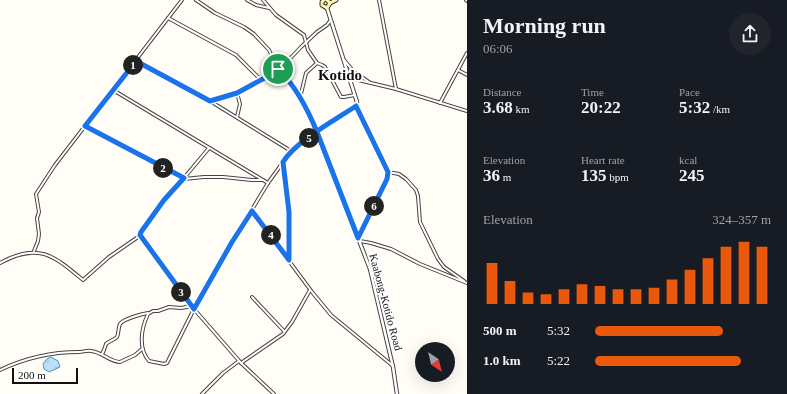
<!DOCTYPE html>
<meta charset="utf-8">
<style>
:root{--surface:#171b24;--page:#20242c;--text:#f1f3f6;--muted:#9ea1a6;--accent:#ea580c}
body{margin:0;font-family:"Times New Roman",serif;background:var(--page);color:var(--text);height:100vh;display:flex;flex-direction:column;font-size:15px;white-space:nowrap}
*{box-sizing:border-box;margin:0}
p{font-size:13px;color:var(--muted)}
.icon{flex:none;width:22px;height:22px;fill:none;stroke:currentColor;stroke-width:2;stroke-linecap:round;stroke-linejoin:round}
.map{position:relative;flex:1;overflow:hidden}
.details{display:flex;flex-direction:column;background:var(--surface);width:320px}
.details>*{flex:none}
.needle{width:26px;rotate:145deg}
.controls{position:absolute;left:415px;top:342px;display:grid;gap:8px}
.controls a{display:grid;place-items:center;width:40px;height:40px;border-radius:50%;background:var(--surface);box-shadow:0 4px 16px #0002;font-size:20px}
.scale{position:absolute;left:12px;bottom:10px;width:66px;box-sizing:border-box;padding-left:4px;border:2px solid #111;border-top:0;font-size:11px;line-height:14px;white-space:nowrap;color:#111;-webkit-text-stroke:3px #fff;paint-order:stroke}
.pin{position:absolute;display:grid;place-items:center;width:34px;height:34px;color:#fff;margin:-17px;border:2px solid #fff;border-radius:50%;box-shadow:0 1px 4px #0007}
.km{position:absolute;width:20px;height:20px;margin:-10px;border-radius:50%;background:#222;color:#fff;font-size:11px;line-height:20px;text-align:center}
.round{display:grid;place-items:center;flex:none;width:42px;height:42px;border-radius:21px;background:var(--page)}
.head{display:flex;align-items:center;justify-content:space-between;height:68px;padding:0 16px}
h1{font-size:22px;font-weight:700;line-height:30px}
.figures{display:grid;grid-template-columns:repeat(3,1fr);gap:6px;height:68px;padding:4px 16px}
.figures div{display:grid;align-content:center}
.figures b{font-size:17px;font-weight:700}
.figures small{font-size:11px;font-weight:400}
.figures p{font-size:11px}
.chart{height:112px;padding:8px 16px}
.chart p{display:flex;justify-content:space-between}
.chart svg{width:100%;height:72px;margin-top:4px;stroke:var(--accent);stroke-width:6}
ul{padding:0 16px;list-style:none;font-size:13px}
li{display:grid;grid-template-columns:64px 48px 1fr;align-items:center;height:30px}
li i{height:10px;border-radius:5px;background:var(--accent)}
main{display:flex;flex:1;min-height:0}
.map>svg:first-child{display:block}
.water{fill:url(#water-ripples);stroke:#3f96cf}
.lines{fill:none;stroke-linecap:round;stroke-linejoin:round}
.minor-casing{stroke:#444;stroke-width:4}
.tertiary-casing{stroke:#444;stroke-width:4.5}
.secondary-casing{stroke:#333;stroke-width:5}
.minor{stroke:#fff;stroke-width:2}
.tertiary{stroke:#fff;stroke-width:2.5}
.secondary{stroke:#fff6b0;stroke-width:3}
.route-casing{stroke:#fff;stroke-width:8}
.route{stroke:#1a73e8;stroke-width:5}
.labels{text-anchor:middle;stroke-width:4;stroke-linejoin:round;paint-order:stroke}
.street-label{font-size:11px;fill:#111;stroke:#fff}
.district-label{font-size:15px;font-weight:bold;fill:#111;stroke:#fff}
</style>
<main>
<div class="map">
<svg width="467" height="394" viewBox="0 0 467 394">
<defs>
<pattern id="water-ripples" width="26" height="14" patternUnits="userSpaceOnUse"><rect width="26" height="14" fill="#b9e0f7"/><path d="M2 4q2-2 4 0t4 0M15 11q2-2 4 0t4 0" fill="none" stroke="#9ebfd3"/></pattern>
</defs>
<rect width="100%" height="100%" fill="#fffdf5"/>
<!-- water -->
<polygon class="water" points="51,357 58,361 60,367 49,372 44,369 43,364 47,359"/>
<g class="lines">
<!-- minor casing -->
<g class="minor-casing">
<g id="minor">
<polyline points="247,0 256,5 269,8"/>
<polyline points="263,0 276,15 304,35 308,50 317,63 322,65 325,67 341,97 344,97 355,95"/>
<polyline points="379,0 396,89"/>
<polyline points="466,0 467,1"/>
<polyline points="168,18 236,55 261,80"/>
<polyline points="344,60 354,72 369,82"/>
<polyline points="136,62 210,101 291,151"/>
<polyline points="458,70 467,75"/>
<polyline points="350,78 396,89 467,111"/>
<polyline points="113,90 268,183"/>
<polyline points="300,98 306,73 317,63"/>
<polyline points="210,101 229,95 237,93 270,75 284,65 301,47 317,32 327,25 330,21"/>
<polyline points="440,103 467,53"/>
<polyline points="355,106 388,172 388,175 358,238"/>
<polyline points="237,117 240,104 237,93"/>
<polyline points="85,126 184,179 204,177 223,177 252,180 263,180"/>
<polyline points="283,163 289,212 289,260"/>
<polyline points="388,172 399,174 406,179 416,190 418,196 420,222 438,259 444,267 464,281"/>
<polyline points="252,211 312,292 331,315 393,366"/>
<polyline points="360,241 371,243 391,249 420,264 467,283"/>
<polyline points="34,251 38,241 39,234 37,218 39,212 36,194 55,165 182,0"/>
<path d="M0,263C38,242 53,255 83,280L109,257L141,235"/>
<polyline points="252,297 284,331"/>
<path d="M191,306L141,235V232C162,203 186,176 209,148"/>
<path d="M192,306L181,308L169,307L158,311H153L148,314C141,329 138,348 149,361L164,364L167,363L194,309L221,261L268,183L291,151L317,131L300,98L278,69L269,50L254,34L244,27L215,13L196,0"/>
<polyline points="194,309 241,363 274,394"/>
<path d="M102,354L104,350L106,344C109,341 114,340 117,337C119,333 118,328 120,324C123,319 142,314 148,313"/>
<polyline points="241,363 283,334 292,322 310,290"/>
<path d="M0,370C25,358 51,352 79,352C83,352 87,350 91,351C102,352 110,362 120,362L135,355L142,349"/>
<polyline points="202,394 223,373 239,361"/>
</g>
</g>
<!-- tertiary casing -->
<g class="tertiary-casing">
<polyline id="tertiary" points="327,8 357,102 355,106 317,131 370,269 393,367 397,394"/>
</g>
<!-- secondary casing -->
<g class="secondary-casing">
<g id="secondary">
<polyline points="324,0 322,2 322,5 327,8 330,3 327,0"/>
<polyline points="330,3 336,0"/>
</g>
</g>
<!-- minor -->
<use href="#minor" class="minor"/>
<!-- tertiary -->
<use href="#tertiary" class="tertiary"/>
<!-- secondary -->
<use href="#secondary" class="secondary"/>
</g>
<g class="lines">
<!-- route casing -->
<g class="route-casing">
<path id="route" d="M278,69L270,75L237,93L210,101L136,61L85,126L184,178L164,200L141,232L140,235L194,309L232,242L252,211L289,260V212L283,162C295,142 335,120 356,106L388,172L387,179L358,238L317,132C308,110 296,86 278,69"/>
</g>
<!-- route -->
<use href="#route" class="route"/>
</g>
<g class="labels">
<!-- street labels -->
<g class="street-label">
<text transform="translate(386 302) rotate(75)" y="4">Kaabong-Kotido Road</text>
</g>
<!-- district labels -->
<g class="district-label">
<text x="340" y="80">Kotido</text>
</g>
</g>
</svg>
<div class="controls">
<a><svg class="needle" viewBox="-14 -14 28 28"><path d="M0-13l5 13h-10z" fill="#e53935"/><path d="M0 13l5-13h-10z" fill="#9ea1a6"/></svg></a>
</div>
<div class="scale">200 m</div>
<div class="pin" style="left:278px;top:69px;background:#1e9e55"><svg class="icon" aria-label="arrive" viewBox="0 0 24 24"><path d="M6 21V4h12l-3 4 3 4H6"/></svg></div>
<b class="km" style="left:133px;top:65px">1</b>
<b class="km" style="left:163px;top:168px">2</b>
<b class="km" style="left:181px;top:292px">3</b>
<b class="km" style="left:271px;top:235px">4</b>
<b class="km" style="left:309px;top:138px">5</b>
<b class="km" style="left:374px;top:206px">6</b>
</div>
<section class="details">
<div class="head"><div><h1>Morning run</h1><p>06:06</p></div><a class="round"><svg class="icon" aria-label="share" viewBox="0 0 24 24"><path d="M12 15V3M7 8l5-5 5 5M5 13v7h14v-7"/></svg></a></div>
<div class="figures">
<div><p>Distance</p><b>3.68<small> km</small></b></div>
<div><p>Time</p><b>20:22</b></div>
<div><p>Pace</p><b>5:32<small> /km</small></b></div>
</div>
<div class="figures">
<div><p>Elevation</p><b>36<small> m</small></b></div>
<div><p>Heart rate</p><b>135<small> bpm</small></b></div>
<div><p>kcal</p><b>245</b></div>
</div>
<div class="chart"><p><span>Elevation</span>324–357 m</p>
<svg viewBox="0 0 160 44" preserveAspectRatio="none"><path d="M5 44V19M15 44V30M25 44V37M35 44V38M45 44V35M55 44V32M65 44V33M75 44V35M85 44V35M95 44V34M105 44V29M115 44V23M125 44V16M135 44V9M145 44V6M155 44V9"/></svg>
</div>
<ul>
<li><b>500 m</b>5:32<i style="width:73%"></i></li>
<li><b>1.0 km</b>5:22<i style="width:83%"></i></li>
</ul>
</section>
</main>
